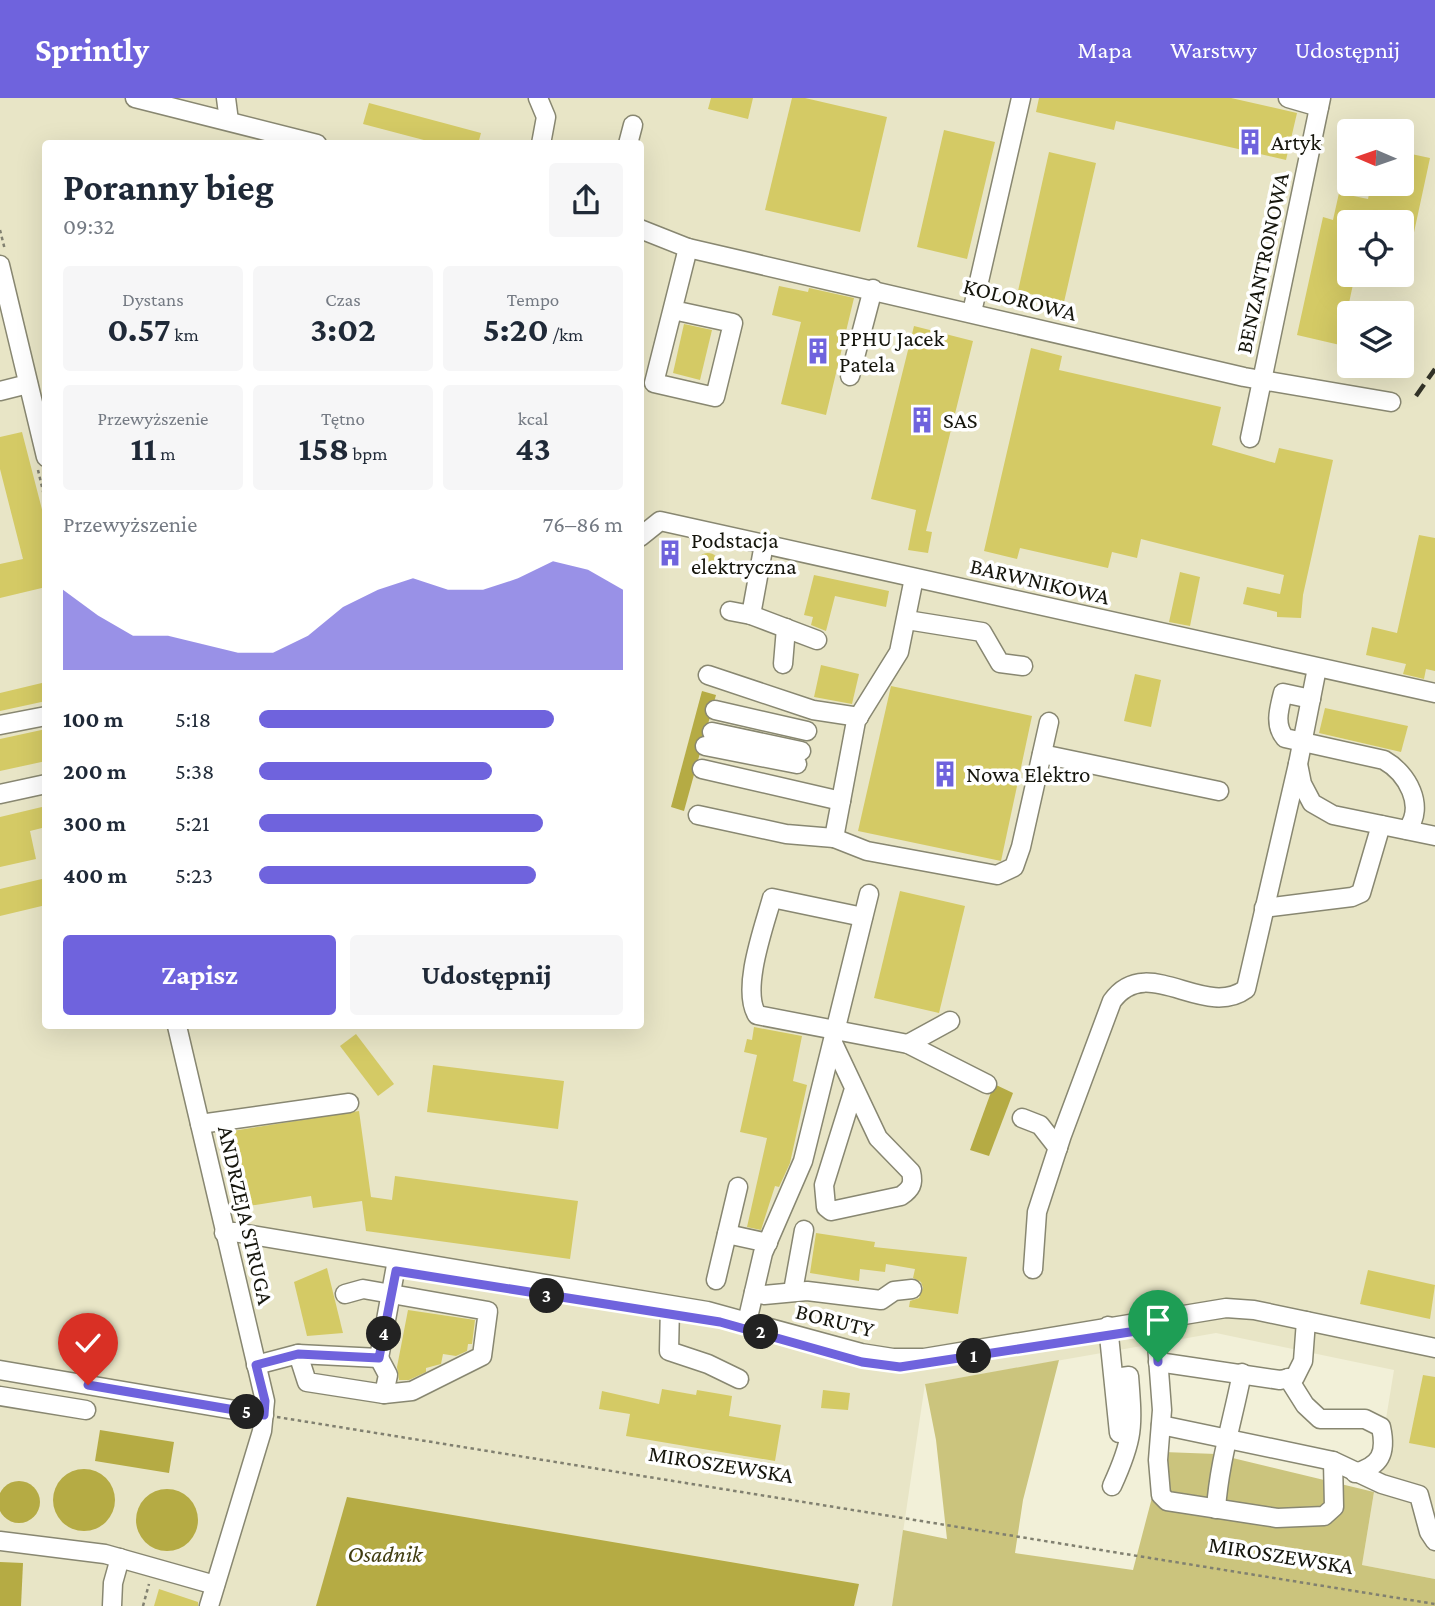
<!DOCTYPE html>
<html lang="pl">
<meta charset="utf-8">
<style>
:root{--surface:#fff;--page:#f6f6f7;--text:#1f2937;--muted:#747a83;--accent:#6f63dd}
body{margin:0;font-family:"Crimson Pro",serif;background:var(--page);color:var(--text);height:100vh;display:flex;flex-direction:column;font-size:26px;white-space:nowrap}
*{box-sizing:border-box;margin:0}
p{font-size:23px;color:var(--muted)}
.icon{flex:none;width:38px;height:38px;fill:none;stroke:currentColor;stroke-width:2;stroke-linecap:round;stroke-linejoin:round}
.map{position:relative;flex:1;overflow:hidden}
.details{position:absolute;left:42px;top:42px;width:602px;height:889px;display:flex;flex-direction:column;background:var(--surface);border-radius:7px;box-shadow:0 7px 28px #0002}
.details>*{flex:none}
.needle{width:46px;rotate:272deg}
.buttons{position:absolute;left:1337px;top:21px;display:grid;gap:14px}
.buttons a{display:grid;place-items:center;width:77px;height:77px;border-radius:7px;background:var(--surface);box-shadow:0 7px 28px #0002;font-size:35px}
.pin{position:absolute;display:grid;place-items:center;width:60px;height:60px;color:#fff;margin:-72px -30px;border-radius:50% 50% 50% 0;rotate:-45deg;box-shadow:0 0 7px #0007}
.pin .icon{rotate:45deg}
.km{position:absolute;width:35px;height:35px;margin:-18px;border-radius:50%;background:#222;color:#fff;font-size:19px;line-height:35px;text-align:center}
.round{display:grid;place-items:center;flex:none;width:74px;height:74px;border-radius:7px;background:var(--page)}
.overview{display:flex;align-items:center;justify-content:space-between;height:119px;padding:0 21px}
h1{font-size:38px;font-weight:700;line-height:52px}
.stats{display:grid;grid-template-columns:repeat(3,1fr);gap:10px;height:119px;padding:7px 21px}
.stats div{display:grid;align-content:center;border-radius:7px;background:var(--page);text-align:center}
.stats b{font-size:35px;font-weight:700}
.stats small{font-size:19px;font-weight:400}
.stats p{font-size:19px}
.chart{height:196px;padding:14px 21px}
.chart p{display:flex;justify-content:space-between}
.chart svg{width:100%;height:126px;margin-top:7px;fill:var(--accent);opacity:.7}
.action{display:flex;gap:14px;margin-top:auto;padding:14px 21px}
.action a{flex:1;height:80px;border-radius:7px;background:var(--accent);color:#fff;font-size:28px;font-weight:700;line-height:80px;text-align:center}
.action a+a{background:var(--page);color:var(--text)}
ul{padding:0 21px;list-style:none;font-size:23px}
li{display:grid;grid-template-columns:112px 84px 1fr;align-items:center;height:52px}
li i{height:18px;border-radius:9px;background:var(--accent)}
header{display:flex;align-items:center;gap:42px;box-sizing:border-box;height:98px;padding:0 35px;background:var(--accent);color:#fff}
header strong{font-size:33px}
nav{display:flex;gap:38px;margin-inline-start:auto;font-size:24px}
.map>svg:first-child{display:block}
.built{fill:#e8e5c6;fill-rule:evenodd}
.green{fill:#cbc47d}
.water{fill:#b5ab44}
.building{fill:#d4ca65}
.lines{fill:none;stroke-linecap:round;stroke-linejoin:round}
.minor-casing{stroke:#888771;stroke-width:21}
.path{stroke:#818070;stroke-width:2.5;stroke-dasharray:3.5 3.5;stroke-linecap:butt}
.minor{stroke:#fff;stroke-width:18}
.rail{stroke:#333328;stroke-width:4.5;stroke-dasharray:14 7;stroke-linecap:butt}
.route-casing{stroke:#fff;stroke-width:14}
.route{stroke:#6f63dd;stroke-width:9}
.labels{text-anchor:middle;stroke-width:7;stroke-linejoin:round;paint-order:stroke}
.poi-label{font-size:23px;fill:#16160d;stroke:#fff;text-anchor:start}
.street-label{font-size:23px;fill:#16160d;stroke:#fff}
.water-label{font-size:24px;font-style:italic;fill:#403c11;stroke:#fff}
</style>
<header>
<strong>Sprintly</strong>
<nav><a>Mapa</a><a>Warstwy</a><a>Udostępnij</a></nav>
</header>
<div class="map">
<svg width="1435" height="1508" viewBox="0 0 1435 1508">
<rect width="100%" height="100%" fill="#f2f0d8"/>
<!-- built -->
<path class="built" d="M0,0H1435V1481L1362,1467L1394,1272L1216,1235L925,1286L892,1508H0ZM1349,33H1402V86H1349ZM46,46H640V928H46ZM1349,124H1402V177H1349ZM1349,215H1402V268H1349Z"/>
<!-- green -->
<polygon class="green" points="1059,1262 1023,1402 1015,1455 1133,1472 1164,1354 1216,1356 1374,1394 1362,1467 1435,1481 1435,1508 892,1508 903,1432 947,1441 936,1342 925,1286"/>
<!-- water -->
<g class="water">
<polygon points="702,593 716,597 684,713 671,709"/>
<polygon points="994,986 1013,995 989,1058 970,1052"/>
<polygon points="100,1332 174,1344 169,1375 95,1363"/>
<circle cx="84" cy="1402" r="31"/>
<circle cx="19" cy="1404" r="21"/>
<circle cx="167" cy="1422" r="31"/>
<polygon points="347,1399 859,1486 854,1508 316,1508"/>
<polygon points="0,1464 23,1465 21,1508 0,1508"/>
</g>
<!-- building -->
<g class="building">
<polygon points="711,0 753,0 748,21 708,11"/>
<polygon points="792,0 805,0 887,19 860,134 765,112"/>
<polygon points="1039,0 1231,0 1297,15 1286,62 1116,23 1114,32 1036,14"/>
<polygon points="369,5 481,35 478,46 439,46 363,26"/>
<polygon points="944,32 995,44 967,161 917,149"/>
<polygon points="1049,54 1096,65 1064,204 1018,193"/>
<polygon points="1402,54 1430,60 1413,139 1402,136 1402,124 1349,124 1349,177 1355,177 1340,247 1297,237 1323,119 1333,122 1339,95 1368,101 1371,86 1402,86"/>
<polygon points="779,188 808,194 809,190 854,200 826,317 781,306 801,224 772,217"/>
<polygon points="684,226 712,232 700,282 673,275"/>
<polygon points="914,228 973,243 926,433 932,434 928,455 908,452 916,412 871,401"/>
<polygon points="1031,250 1062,258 1059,272 1221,309 1212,347 1275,365 1279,350 1333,362 1303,497 1301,520 1277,519 1277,514 1243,506 1247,489 1280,496 1284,477 1141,441 1137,460 1112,454 1108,470 1020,450 1017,461 984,453"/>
<polygon points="22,334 46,427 46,489 0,500 0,466 23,461 0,371 0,339"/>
<polygon points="1419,437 1435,440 1435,573 1426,571 1424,581 1403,576 1406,566 1366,557 1372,529 1397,535"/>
<polygon points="666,441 679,444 674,468 660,465"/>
<circle cx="708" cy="466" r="11"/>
<polygon points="1180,474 1200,479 1190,528 1169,524"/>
<polygon points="814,477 889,493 886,509 835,498 826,533 811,527 813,519 804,517"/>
<polygon points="821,567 859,576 852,606 814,599"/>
<polygon points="1135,576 1161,582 1151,629 1124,623"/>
<polygon points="46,584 46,603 0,613 0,595"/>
<polygon points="891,588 1032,618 1001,763 858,733"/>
<polygon points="1325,610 1408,628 1401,654 1319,635"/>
<polygon points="46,631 46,663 0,673 0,641"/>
<polygon points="46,708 46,729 30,733 36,761 0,769 0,719"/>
<polygon points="46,780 46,807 0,818 0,791"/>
<polygon points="900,793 965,808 939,915 874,900"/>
<polygon points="754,929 802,938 793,983 807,987 790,1065 779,1089 775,1088 761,1132 747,1129 767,1040 740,1034 757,957 744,954 747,941 752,942"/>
<polygon points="356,936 394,986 378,998 340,948"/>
<polygon points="433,967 564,983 558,1031 427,1014"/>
<polygon points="359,1013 371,1099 392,1102 395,1078 578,1103 570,1161 366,1133 362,1103 313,1110 311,1098 249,1108 240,1096 238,1081 227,1082 220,1035"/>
<polygon points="816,1135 875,1144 874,1149 967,1159 958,1216 909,1209 910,1203 919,1200 923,1190 921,1184 913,1180 915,1171 886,1166 885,1174 860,1171 859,1183 810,1175"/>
<polygon points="327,1170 343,1235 307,1238 294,1184"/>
<polygon points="1368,1172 1435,1187 1430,1221 1360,1206"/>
<polygon points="408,1212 475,1222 472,1246 468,1246 467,1253 456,1258 443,1256 441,1266 426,1270 426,1274 409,1282 399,1282 397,1269"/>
<polygon points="1423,1277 1435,1279 1435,1350 1409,1345"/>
<polygon points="662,1291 696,1297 697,1292 732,1298 729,1318 781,1327 775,1363 626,1338 630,1316 599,1311 602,1293 659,1306"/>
<polygon points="823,1292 850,1295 848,1312 821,1310"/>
<polygon points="159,1491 198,1504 198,1508 154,1508"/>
</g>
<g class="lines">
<!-- minor casing -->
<g class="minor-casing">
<g id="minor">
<polyline points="135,0 317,46"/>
<polyline points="226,0 229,23"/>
<polyline points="538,0 546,19 541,46"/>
<polyline points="1288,0 1319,9"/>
<polyline points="628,46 633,27"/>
<polyline points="640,131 688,150 1244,279 1391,304"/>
<polyline points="0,167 46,359"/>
<polyline points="673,212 733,225 715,299 654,285 688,150"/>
<polyline points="972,214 1021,0"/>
<polyline points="850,278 873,191"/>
<polyline points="0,293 28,286"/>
<polyline points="1250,340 1321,0"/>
<polyline points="640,439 660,423 1435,595"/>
<polyline points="914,480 899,554 856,623 834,740 867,753 997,777 1014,769 1021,749 1049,624"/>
<polyline points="730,513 751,517 764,446"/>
<polyline points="751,517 817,542"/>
<polyline points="907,522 982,534 1000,565 1023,568"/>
<polyline points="783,566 786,530"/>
<polyline points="1317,570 1298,666 1302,686 1312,705 1333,717 1435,738"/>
<polyline points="708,577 813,612 859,619"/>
<path d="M1311,601L1283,595C1279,611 1274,627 1285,640L1384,662C1407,675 1426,708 1407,732"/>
<polyline points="715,612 807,633"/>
<polyline points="0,627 46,618"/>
<polyline points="712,634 801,653"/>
<polyline points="705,648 797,666"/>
<polyline points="1042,656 1219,693"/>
<polyline points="702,671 841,703"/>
<polyline points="0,696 46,686"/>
<polyline points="698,717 786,736 834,740"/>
<polyline points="1264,810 1352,799 1361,795 1381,727"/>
<path d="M863,819L772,800C764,829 741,891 757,917L908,946L987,986"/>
<polyline points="177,928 265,1303 262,1333 209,1508"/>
<path d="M833,945L878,1040L911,1074C914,1086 911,1091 901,1098L831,1113L826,1109L824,1087L854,991"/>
<polyline points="908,946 950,923"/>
<polyline points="1022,1020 1040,1027 1058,1050"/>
<polyline points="200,1026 349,1005"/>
<polyline points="224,1135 234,1134 707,1213 861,1255 893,1260 924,1260 1226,1210 1254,1212 1435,1250"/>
<polyline points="727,1136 768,1145"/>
<path d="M1033,1171L1037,1114L1062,1037L1112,903C1147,854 1204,922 1246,891L1298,666"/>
<polyline points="716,1182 738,1089"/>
<polyline points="793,1193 804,1132"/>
<polyline points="754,1194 764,1197 807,1193 881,1202 894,1193 912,1191"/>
<polyline points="670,1208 669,1253 708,1266 739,1281"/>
<polyline points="1155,1220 1162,1312 1158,1362 1161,1397 1167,1403 1277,1420 1324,1418 1334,1409 1333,1363"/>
<polyline points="747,1224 763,1155 803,1063 869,796"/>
<polyline points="1108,1228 1119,1335"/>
<polyline points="298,1256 307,1284 384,1296 412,1293 482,1258 488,1213 363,1191 345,1196"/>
<polyline points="379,1260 388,1277 384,1296"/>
<polyline points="1158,1264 1280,1282 1295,1279 1303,1263 1306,1223"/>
<polyline points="256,1267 298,1256 379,1260 397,1162"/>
<polyline points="0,1272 264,1317"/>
<path d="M1288,1280L1305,1307L1320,1321H1365L1381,1329C1387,1356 1380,1368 1355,1375"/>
<polyline points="0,1298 86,1312"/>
<polyline points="1161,1327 1333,1363 1382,1386 1419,1397 1429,1434 1435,1443"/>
<path d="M1112,1388C1134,1340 1133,1329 1129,1278L1114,1280"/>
<path d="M1216,1411C1219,1365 1233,1321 1242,1275"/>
<polyline points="0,1443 105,1456 215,1487"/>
<polyline points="112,1508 113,1485 120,1460"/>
</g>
</g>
<!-- path -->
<g class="path">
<polyline points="0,132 5,152"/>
<polyline points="38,372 46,406"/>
<polyline points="277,1319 1435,1506"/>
<polyline points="143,1508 149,1486"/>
</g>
<!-- minor -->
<use href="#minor" class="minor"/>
<!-- rail -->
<polyline class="rail" points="1416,298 1435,271"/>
</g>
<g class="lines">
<!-- route casing -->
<g class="route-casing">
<polyline id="route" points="88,1287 264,1317 265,1303 256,1267 298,1256 379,1260 396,1173 720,1224 862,1264 900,1269 1156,1230 1158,1264"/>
</g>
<!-- route -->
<use href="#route" class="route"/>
</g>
<!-- icons -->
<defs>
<g id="building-bare" transform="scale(2.1)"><path d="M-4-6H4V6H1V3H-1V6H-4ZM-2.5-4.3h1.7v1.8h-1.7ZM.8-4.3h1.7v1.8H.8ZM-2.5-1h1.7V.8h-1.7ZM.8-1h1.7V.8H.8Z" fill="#6f63dd" stroke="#fff" stroke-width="2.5" paint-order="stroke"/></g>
</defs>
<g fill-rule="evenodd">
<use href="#building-bare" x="1250" y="44"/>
<use href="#building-bare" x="818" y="253"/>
<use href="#building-bare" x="922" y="322"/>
<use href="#building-bare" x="670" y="455"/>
<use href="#building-bare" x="945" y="676"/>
</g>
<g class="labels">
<!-- poi labels -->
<g class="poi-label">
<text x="1271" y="52">Artyk</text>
<text x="839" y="248">PPHU Jacek<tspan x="839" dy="26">Patela</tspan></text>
<text x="943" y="330">SAS</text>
<text x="691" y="450">Podstacja<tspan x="691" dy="26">elektryczna</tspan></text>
<text x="966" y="684">Nowa Elektro</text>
</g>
<!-- street labels -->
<g class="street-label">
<text transform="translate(1262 165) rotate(-78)" y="8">BENZANTRONOWA</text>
<text transform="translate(1020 201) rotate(14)" y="8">KOLOROWA</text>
<text transform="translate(1040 483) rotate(13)" y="8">BARWNIKOWA</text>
<text transform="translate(246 1117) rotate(77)" y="8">ANDRZEJA STRUGA</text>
<text transform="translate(835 1222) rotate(14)" y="8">BORUTY</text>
<text transform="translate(721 1366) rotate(9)" y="8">MIROSZEWSKA</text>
<text transform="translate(1281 1457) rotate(9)" y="8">MIROSZEWSKA</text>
</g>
<!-- water labels -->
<g class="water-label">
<text x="385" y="1464">Osadnik</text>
</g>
</g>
</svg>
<div class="buttons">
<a><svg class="needle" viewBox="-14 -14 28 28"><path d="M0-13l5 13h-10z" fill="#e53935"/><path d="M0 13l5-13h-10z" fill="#747a83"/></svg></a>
<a><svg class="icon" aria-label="locate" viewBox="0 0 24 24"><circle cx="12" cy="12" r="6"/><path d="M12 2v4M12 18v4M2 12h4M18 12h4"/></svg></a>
<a><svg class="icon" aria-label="layers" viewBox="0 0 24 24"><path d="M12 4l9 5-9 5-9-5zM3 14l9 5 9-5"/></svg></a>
</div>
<div class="pin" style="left:1158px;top:1264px;background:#1e9e55"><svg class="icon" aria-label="arrive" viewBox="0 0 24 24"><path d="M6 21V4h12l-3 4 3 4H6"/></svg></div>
<div class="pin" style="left:88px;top:1287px;background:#d93025"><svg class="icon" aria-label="check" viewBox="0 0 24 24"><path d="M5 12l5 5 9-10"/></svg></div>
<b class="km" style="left:974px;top:1258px">1</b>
<b class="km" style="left:761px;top:1234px">2</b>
<b class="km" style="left:547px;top:1198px">3</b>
<b class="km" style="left:384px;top:1236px">4</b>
<b class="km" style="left:247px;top:1314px">5</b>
<section class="details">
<div class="overview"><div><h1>Poranny bieg</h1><p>09:32</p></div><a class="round"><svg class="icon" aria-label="share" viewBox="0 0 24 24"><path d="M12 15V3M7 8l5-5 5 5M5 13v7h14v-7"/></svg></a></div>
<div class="stats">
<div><p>Dystans</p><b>0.57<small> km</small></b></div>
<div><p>Czas</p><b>3:02</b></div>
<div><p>Tempo</p><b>5:20<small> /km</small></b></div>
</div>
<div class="stats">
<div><p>Przewyższenie</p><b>11<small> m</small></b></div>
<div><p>Tętno</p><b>158<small> bpm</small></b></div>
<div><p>kcal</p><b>43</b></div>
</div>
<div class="chart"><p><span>Przewyższenie</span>76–86 m</p>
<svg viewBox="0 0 160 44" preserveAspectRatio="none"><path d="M0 44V16L10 25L20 32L30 32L40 35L50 38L60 38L70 32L80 22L90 16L100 12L110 16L120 16L130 12L140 6L150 9L160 16V44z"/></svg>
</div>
<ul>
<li><b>100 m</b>5:18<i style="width:81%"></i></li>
<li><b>200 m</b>5:38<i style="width:64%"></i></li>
<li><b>300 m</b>5:21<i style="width:78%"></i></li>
<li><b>400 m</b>5:23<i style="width:76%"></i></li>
</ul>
<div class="action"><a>Zapisz</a><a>Udostępnij</a></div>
</section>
</div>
